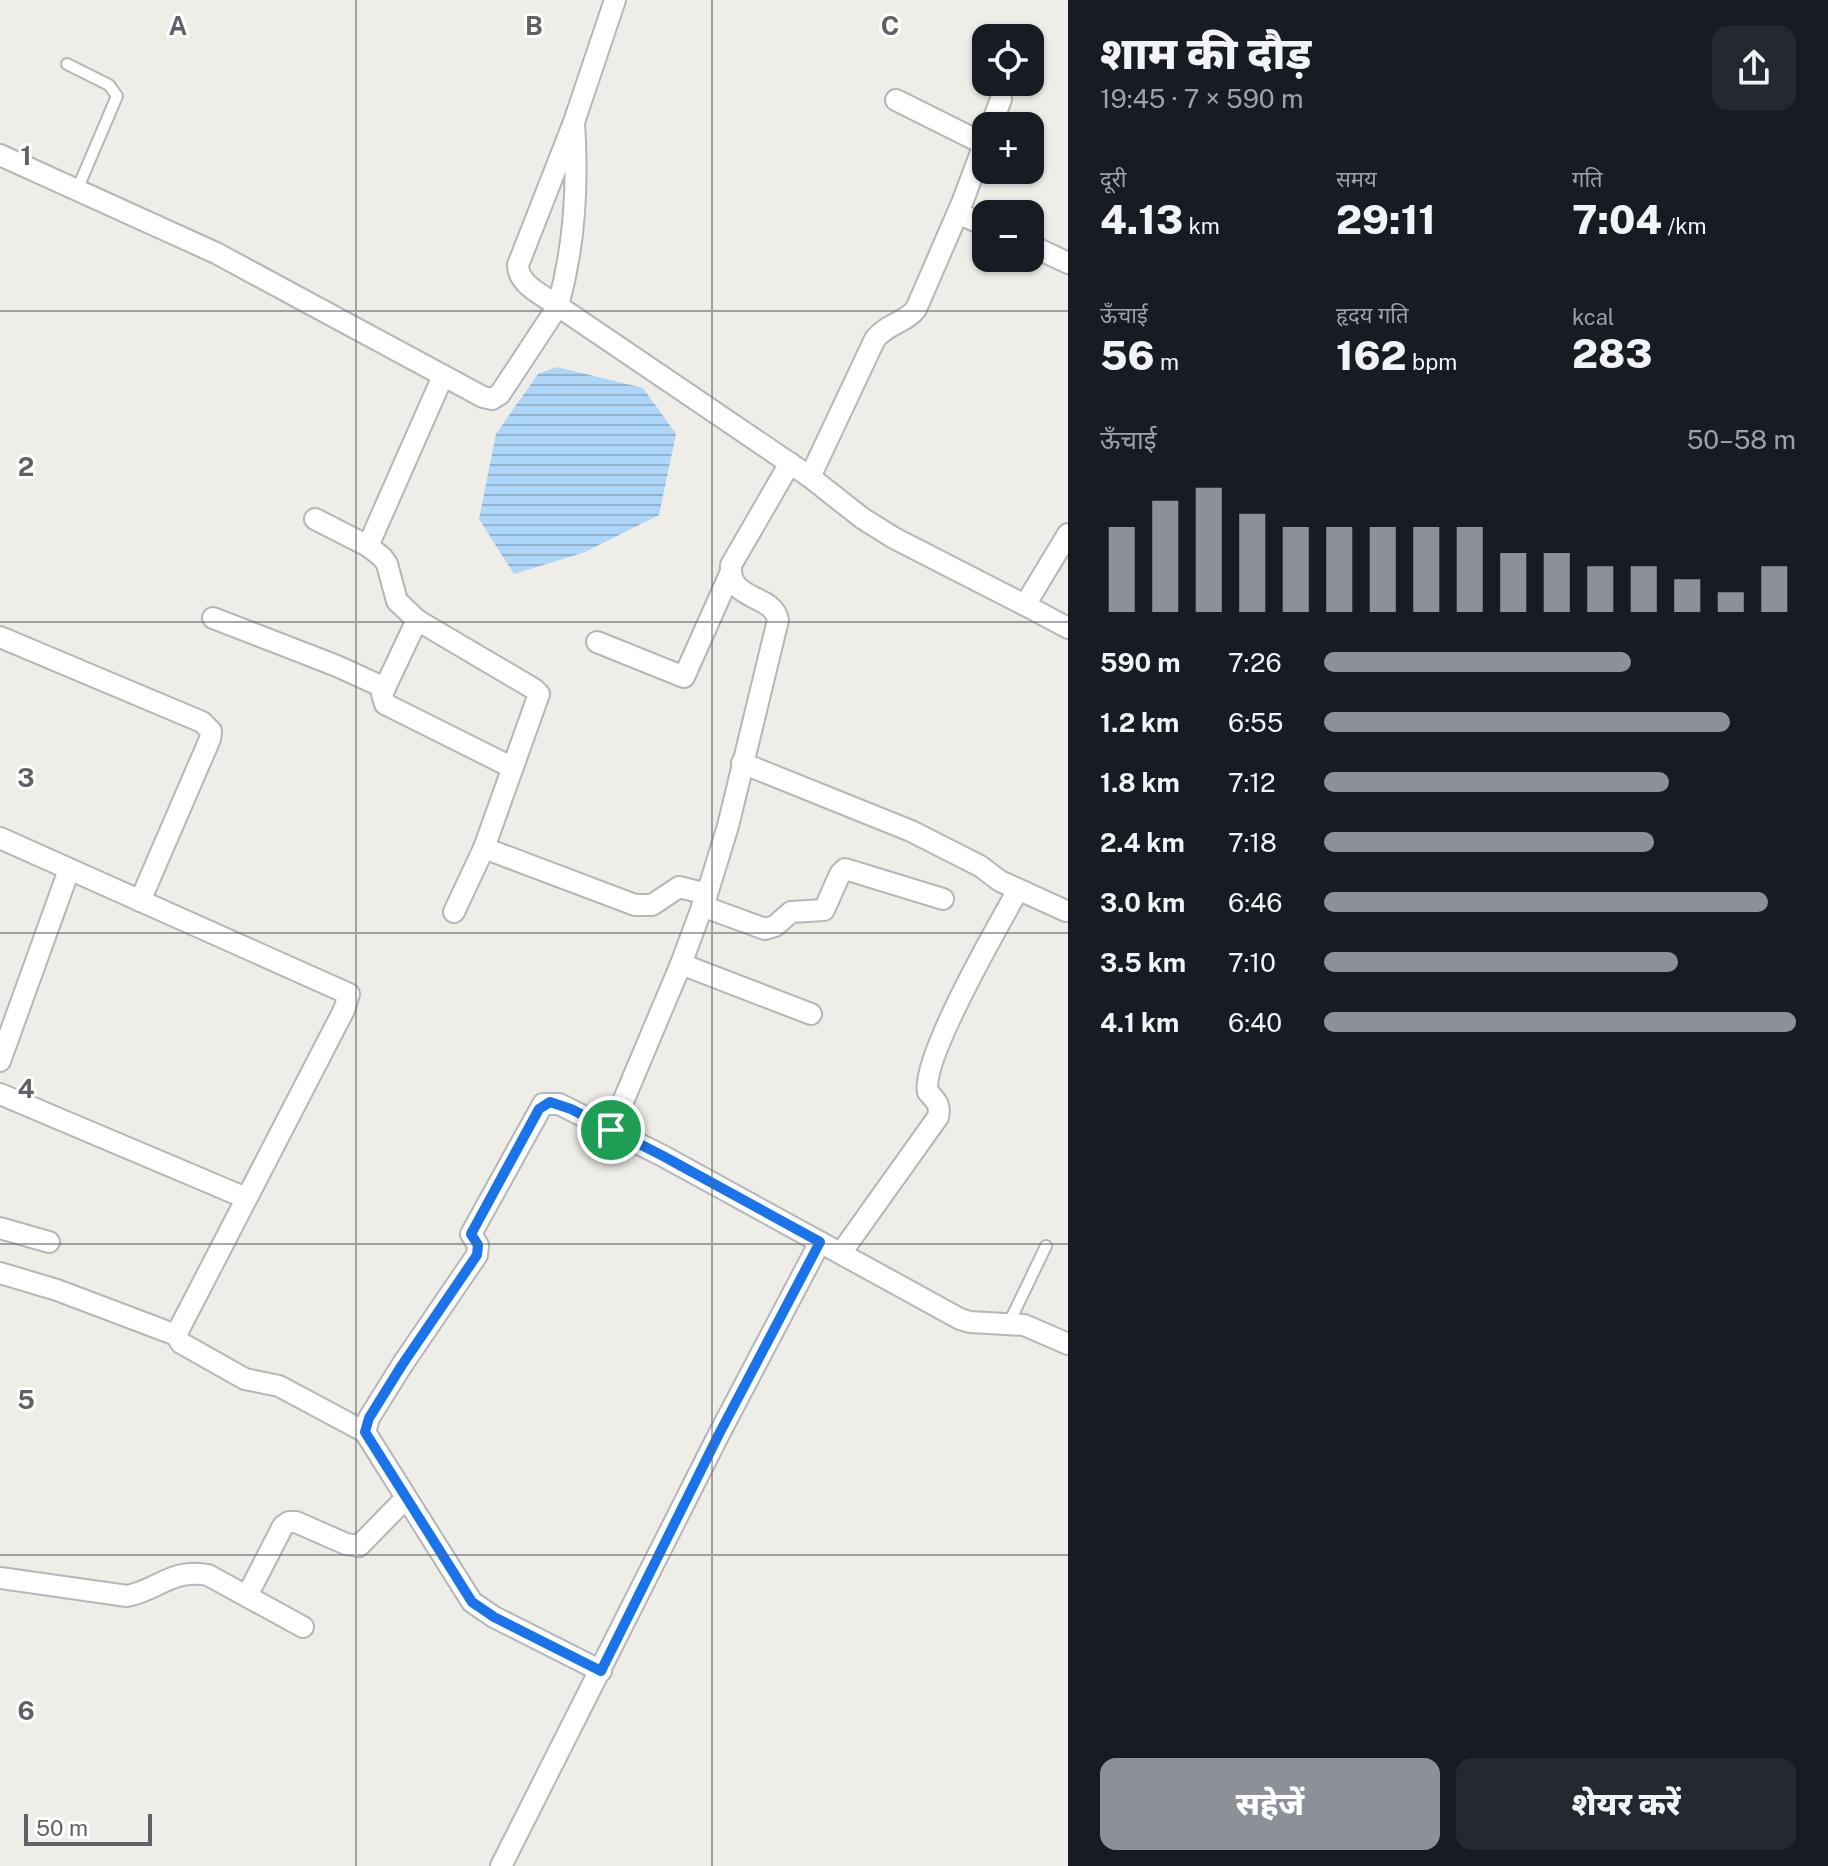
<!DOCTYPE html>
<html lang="hi">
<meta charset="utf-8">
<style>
:root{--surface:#171b24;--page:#242831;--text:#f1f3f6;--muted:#9ea1a6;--accent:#8c9099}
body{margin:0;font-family:"Public Sans","Noto Sans Devanagari",sans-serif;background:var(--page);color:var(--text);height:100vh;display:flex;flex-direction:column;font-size:30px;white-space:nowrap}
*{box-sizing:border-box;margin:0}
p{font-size:26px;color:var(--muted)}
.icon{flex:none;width:44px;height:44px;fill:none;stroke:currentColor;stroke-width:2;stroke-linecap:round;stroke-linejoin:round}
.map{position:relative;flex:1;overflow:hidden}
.drawer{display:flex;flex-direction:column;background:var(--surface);width:760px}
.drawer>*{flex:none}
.tools{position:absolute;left:972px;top:24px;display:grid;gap:16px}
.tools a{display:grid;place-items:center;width:72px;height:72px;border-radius:16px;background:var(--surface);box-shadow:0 2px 6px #0004;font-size:40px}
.scale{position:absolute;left:24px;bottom:20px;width:128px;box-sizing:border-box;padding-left:8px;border:4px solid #5e6166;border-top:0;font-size:22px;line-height:28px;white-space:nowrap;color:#5e6166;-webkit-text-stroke:6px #fff;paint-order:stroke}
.pin{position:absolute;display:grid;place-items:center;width:68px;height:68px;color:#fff;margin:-34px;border:4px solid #fff;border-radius:50%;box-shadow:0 2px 8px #0007}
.round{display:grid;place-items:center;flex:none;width:84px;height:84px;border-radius:16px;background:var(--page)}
.summary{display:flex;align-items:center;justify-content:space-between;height:136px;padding:0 32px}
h1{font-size:44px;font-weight:800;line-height:60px}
.figures{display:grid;grid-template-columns:repeat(3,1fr);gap:12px;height:136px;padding:8px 32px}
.figures div{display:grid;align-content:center}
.figures b{font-size:40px;font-weight:800}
.figures small{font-size:22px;font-weight:400}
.figures p{font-size:22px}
.chart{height:224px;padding:16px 32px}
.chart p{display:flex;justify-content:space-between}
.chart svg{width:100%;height:144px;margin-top:8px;stroke:var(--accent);stroke-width:6}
.primary-button{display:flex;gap:16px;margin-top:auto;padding:16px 32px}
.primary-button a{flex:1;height:92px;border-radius:16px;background:var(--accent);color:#fff;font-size:32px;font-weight:800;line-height:92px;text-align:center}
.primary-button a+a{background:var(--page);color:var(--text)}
ul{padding:0 32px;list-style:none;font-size:26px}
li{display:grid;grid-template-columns:128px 96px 1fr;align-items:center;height:60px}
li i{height:20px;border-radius:10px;background:var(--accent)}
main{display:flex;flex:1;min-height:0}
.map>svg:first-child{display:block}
.water{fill:url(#water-rules)}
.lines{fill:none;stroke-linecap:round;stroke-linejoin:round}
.service-casing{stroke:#b4b6ba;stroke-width:14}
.minor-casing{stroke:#b4b6ba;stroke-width:24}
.service{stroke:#fff;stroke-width:10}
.minor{stroke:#fff;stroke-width:20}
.route-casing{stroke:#fff;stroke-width:16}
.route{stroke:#1a73e8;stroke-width:10}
.grid{fill:none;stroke:#5e6166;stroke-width:2;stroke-opacity:0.55}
.grid-label{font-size:26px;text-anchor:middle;font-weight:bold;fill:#5e6166;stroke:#fff;stroke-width:6;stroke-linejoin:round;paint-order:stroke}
</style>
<main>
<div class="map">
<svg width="1068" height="1866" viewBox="0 0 1068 1866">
<defs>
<pattern id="water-rules" width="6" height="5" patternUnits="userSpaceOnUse" patternTransform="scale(2)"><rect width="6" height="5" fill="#aed6f8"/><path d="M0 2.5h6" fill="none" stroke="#91b1cd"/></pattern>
</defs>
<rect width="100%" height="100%" fill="#efede7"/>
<!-- water -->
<polygon class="water" points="557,367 643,388 676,434 659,515 585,552 514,574 479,519 496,434 538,374"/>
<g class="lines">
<!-- service casing -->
<g class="service-casing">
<g id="service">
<polyline points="67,64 109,85 117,96 77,190"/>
<polyline points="1009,1323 1046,1246"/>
</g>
</g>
<!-- minor casing -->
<g class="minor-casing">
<g id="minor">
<polyline points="896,100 984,144"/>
<path d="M574,122C578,185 575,244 558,306C543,295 518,285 518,265L574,122L615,0"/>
<polyline points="991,126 1001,99"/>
<polyline points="0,155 216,253 483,397 492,399 500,394 558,306 810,477 862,518 894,538 1025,605 1068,534"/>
<polyline points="958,213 986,226"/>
<polyline points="1030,245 1068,263"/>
<path d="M810,477L875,339C887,324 905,323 916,309L962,203L986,139"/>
<polyline points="315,519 368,546 382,557 387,564 397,601 417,620 534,689 539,694 484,848 454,912"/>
<polyline points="368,546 443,376"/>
<polyline points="1025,605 1068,628"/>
<polyline points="213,618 337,666 385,688"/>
<polyline points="417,620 382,694 385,704 511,767"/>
<polyline points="0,637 202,722 211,731 210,739 140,901"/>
<polyline points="597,642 684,677 730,574"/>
<polyline points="742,763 911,831 980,866 1000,881 1066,911"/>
<polyline points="0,838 349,994 344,1010 176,1335"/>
<polyline points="484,848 635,905 652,905 679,887 707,894"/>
<polyline points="702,906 765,929 775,926 791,912 824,910 840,874 845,869 943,899"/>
<polyline points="681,964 811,1014"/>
<polyline points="0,1061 69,870"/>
<polyline points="0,1094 246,1198"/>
<path d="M611,1130L681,964L707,894L728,826L778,620C773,593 728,602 731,565L790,463"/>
<polyline points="0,1228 49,1242"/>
<path d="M841,1253L938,1117C941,1105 936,1101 928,1092C920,1061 999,924 1018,890"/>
<polyline points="0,1273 57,1290 176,1335 181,1343 245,1379 279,1386 365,1432"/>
<path d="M0,1578L127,1596C158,1590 172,1568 208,1575L303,1627"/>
<polyline points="247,1596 283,1526 289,1522 296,1522 346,1544 359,1546 406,1498"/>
<polyline points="601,1671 494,1617 472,1602 365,1432 369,1418 402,1365 477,1255 478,1245 471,1234 543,1104 559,1104 663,1156 960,1319 970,1322 1024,1325 1068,1344"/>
<polyline points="501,1866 718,1436 820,1242"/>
</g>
</g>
<!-- service -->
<use href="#service" class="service"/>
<!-- minor -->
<use href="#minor" class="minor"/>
</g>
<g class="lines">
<!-- route casing -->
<g class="route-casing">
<polygon id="route" points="550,1102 571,1109 663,1156 820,1242 718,1436 601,1671 494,1617 472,1602 365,1432 369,1418 402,1365 477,1255 478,1245 471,1234 539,1109"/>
</g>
<!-- route -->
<use href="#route" class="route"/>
</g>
<!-- grid -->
<path class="grid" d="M356,0V1866M712,0V1866M0,311H1068M0,622H1068M0,933H1068M0,1244H1068M0,1555H1068"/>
<g class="grid-label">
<text x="178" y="35">A</text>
<text x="534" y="35">B</text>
<text x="890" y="35">C</text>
<text x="26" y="165">1</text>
<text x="26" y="476">2</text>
<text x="26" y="787">3</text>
<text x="26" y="1098">4</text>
<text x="26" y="1409">5</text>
<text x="26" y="1720">6</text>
</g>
</svg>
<div class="tools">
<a><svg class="icon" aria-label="locate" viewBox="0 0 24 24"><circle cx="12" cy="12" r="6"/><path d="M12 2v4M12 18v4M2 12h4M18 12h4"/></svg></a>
<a>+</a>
<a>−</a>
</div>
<div class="scale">50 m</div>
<div class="pin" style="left:611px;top:1130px;background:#1e9e55"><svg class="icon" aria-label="arrive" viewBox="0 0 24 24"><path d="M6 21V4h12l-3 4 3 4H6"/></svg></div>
</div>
<section class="drawer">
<div class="summary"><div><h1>शाम की दौड़</h1><p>19:45 · 7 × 590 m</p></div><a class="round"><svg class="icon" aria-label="share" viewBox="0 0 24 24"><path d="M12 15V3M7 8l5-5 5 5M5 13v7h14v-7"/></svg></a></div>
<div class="figures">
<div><p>दूरी</p><b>4.13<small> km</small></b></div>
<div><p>समय</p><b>29:11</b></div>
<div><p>गति</p><b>7:04<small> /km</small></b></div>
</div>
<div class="figures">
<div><p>ऊँचाई</p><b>56<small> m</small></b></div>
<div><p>हृदय गति</p><b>162<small> bpm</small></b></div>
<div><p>kcal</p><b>283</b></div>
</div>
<div class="chart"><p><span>ऊँचाई</span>50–58 m</p>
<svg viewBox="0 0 160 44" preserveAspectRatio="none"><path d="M5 44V18M15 44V10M25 44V6M35 44V14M45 44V18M55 44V18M65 44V18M75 44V18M85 44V18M95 44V26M105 44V26M115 44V30M125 44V30M135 44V34M145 44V38M155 44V30"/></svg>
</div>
<ul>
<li><b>590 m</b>7:26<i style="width:65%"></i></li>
<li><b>1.2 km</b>6:55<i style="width:86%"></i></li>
<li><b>1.8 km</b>7:12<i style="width:73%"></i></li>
<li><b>2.4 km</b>7:18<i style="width:70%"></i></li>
<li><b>3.0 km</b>6:46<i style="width:94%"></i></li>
<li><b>3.5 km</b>7:10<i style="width:75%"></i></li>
<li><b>4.1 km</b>6:40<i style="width:100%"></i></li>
</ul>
<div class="primary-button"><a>सहेजें</a><a>शेयर करें</a></div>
</section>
</main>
